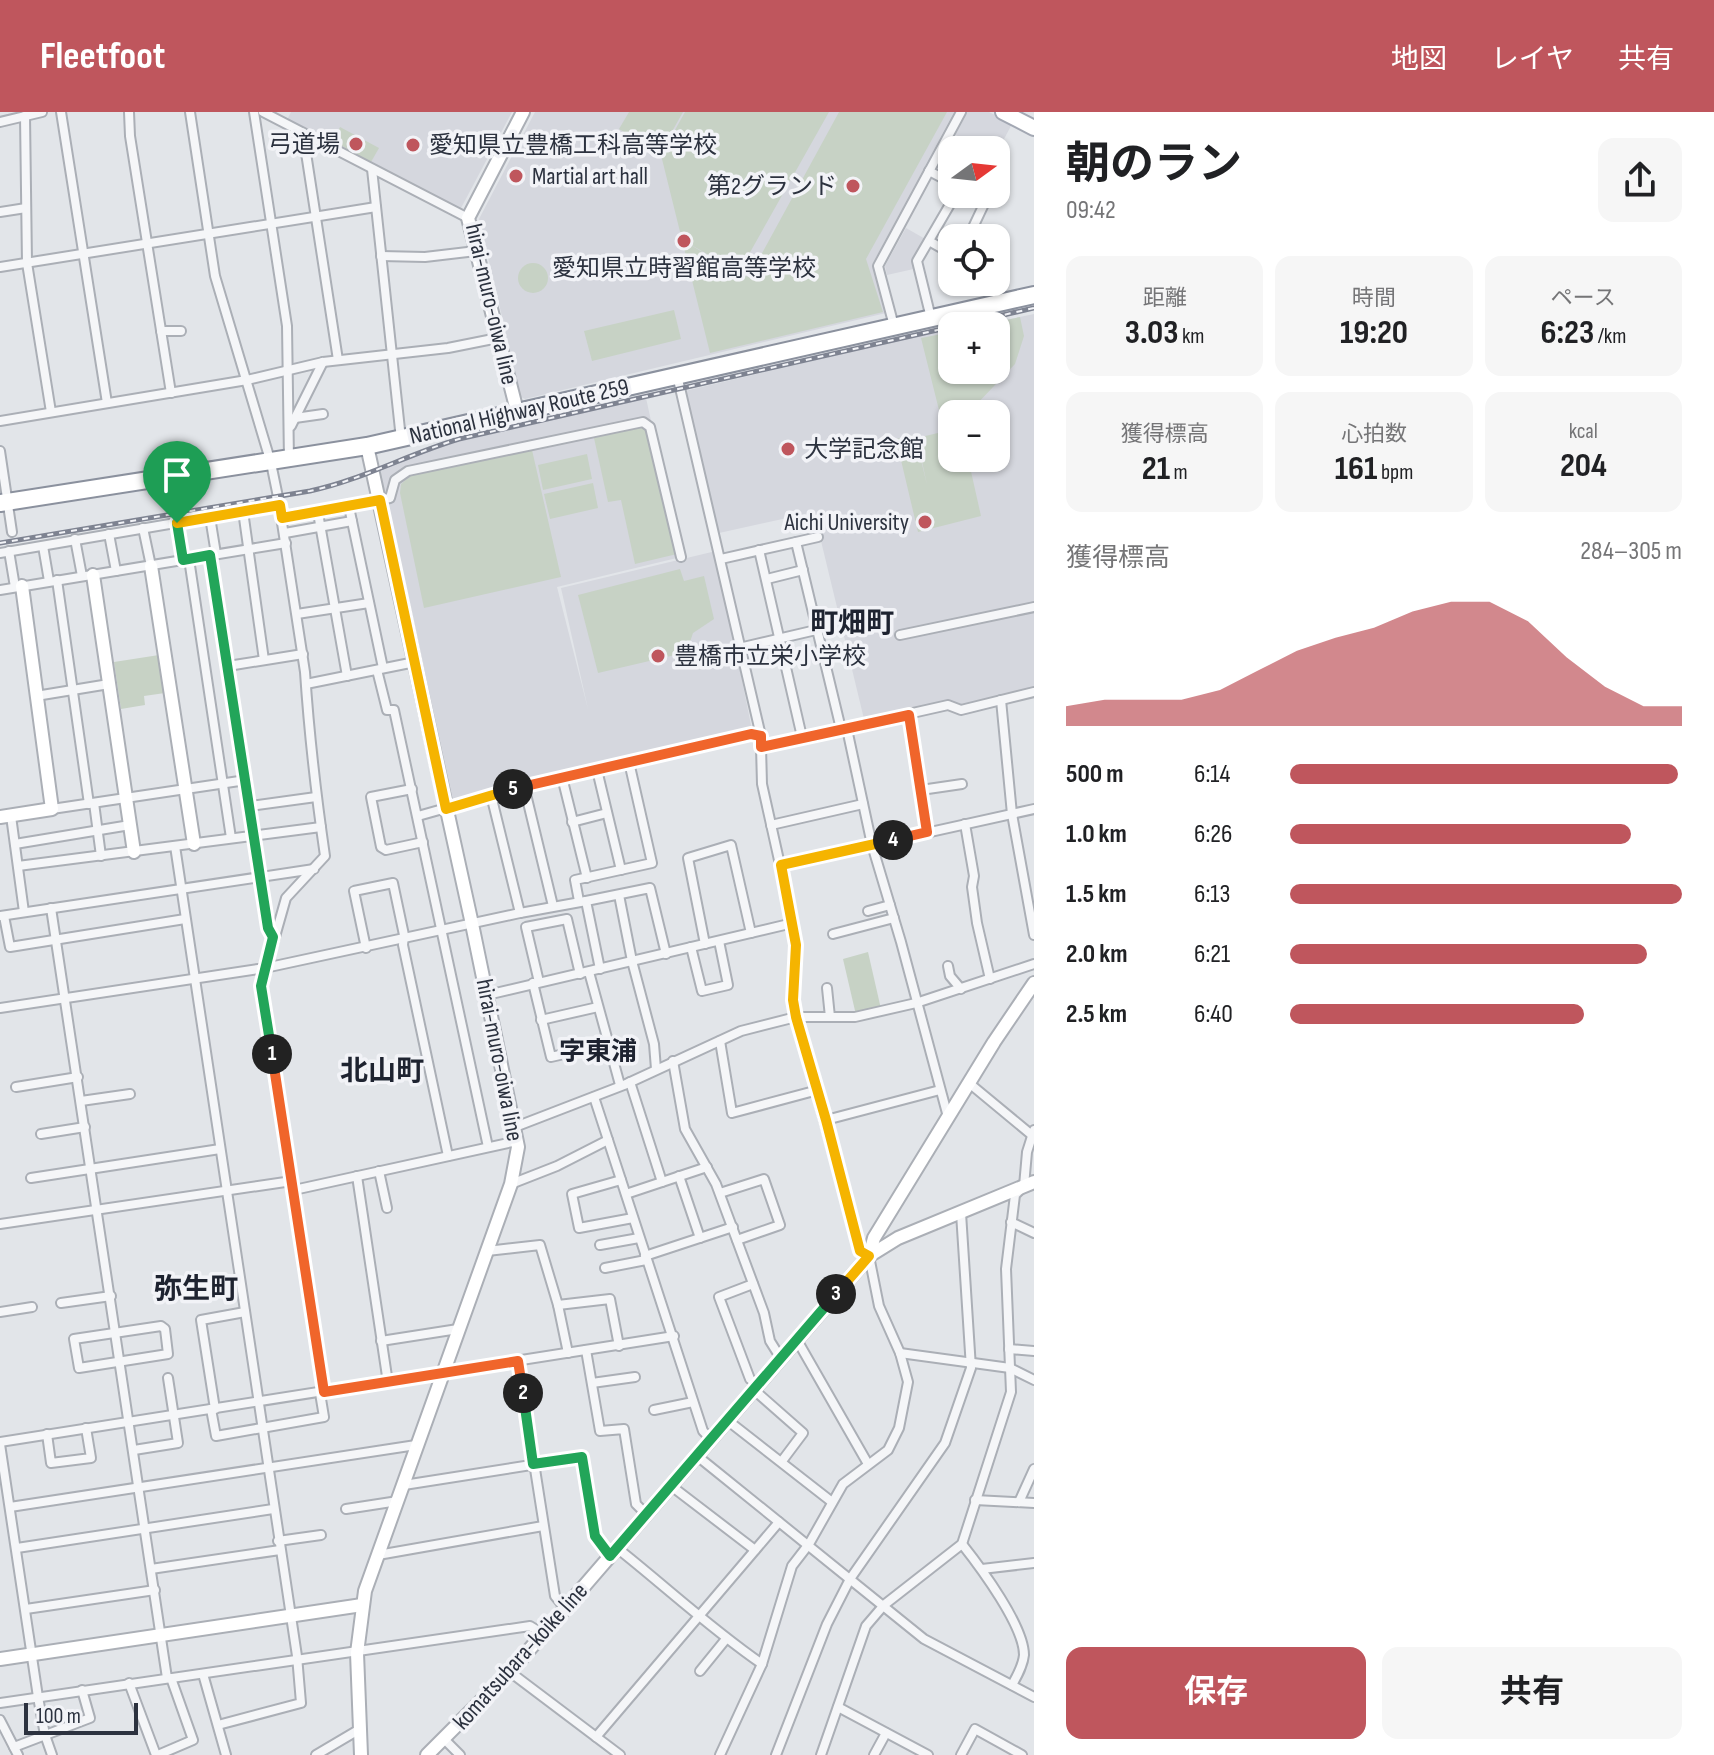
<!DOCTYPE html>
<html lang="ja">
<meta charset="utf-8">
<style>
:root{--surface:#fff;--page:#f6f6f6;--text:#202124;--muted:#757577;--accent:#bf565d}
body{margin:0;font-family:"Sofia Sans Condensed","Noto Sans JP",sans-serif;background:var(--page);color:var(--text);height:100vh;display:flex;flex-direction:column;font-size:30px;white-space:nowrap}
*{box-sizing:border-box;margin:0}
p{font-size:26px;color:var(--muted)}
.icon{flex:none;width:44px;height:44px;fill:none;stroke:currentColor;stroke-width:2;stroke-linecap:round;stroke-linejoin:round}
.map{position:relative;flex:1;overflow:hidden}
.side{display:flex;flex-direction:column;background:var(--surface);width:680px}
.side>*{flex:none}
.needle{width:52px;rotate:75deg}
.tools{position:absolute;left:938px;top:24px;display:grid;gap:16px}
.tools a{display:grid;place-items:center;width:72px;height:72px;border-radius:16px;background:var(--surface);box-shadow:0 2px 6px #0004;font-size:40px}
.scale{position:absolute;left:24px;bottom:20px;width:114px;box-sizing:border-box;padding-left:8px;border:4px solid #2c323f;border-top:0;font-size:22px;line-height:28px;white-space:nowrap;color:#2c323f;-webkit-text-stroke:6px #f2f3f7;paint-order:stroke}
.pin{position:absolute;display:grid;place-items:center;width:68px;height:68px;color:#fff;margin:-82px -34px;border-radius:50% 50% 50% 0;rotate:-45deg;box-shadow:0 0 8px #0007}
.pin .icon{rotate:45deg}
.km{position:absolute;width:40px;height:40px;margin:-20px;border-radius:50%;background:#222;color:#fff;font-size:22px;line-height:40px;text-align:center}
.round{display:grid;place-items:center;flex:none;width:84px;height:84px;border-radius:16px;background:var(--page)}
.summary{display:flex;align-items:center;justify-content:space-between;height:136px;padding:0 32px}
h1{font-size:44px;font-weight:700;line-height:60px}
.figures{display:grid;grid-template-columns:repeat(3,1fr);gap:12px;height:136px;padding:8px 32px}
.figures div{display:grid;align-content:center;border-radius:16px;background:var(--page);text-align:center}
.figures b{font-size:34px;font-weight:700}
.figures small{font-size:22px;font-weight:400}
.figures p{font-size:22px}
.chart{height:224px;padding:16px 32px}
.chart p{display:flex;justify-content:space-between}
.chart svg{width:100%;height:144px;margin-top:8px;fill:var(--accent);opacity:.7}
.action{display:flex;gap:16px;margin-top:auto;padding:16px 32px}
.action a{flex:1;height:92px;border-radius:16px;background:var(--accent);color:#fff;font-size:32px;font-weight:700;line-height:92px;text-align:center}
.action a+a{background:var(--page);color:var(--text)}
ul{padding:0 32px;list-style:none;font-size:26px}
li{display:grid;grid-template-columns:128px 96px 1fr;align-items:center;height:60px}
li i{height:20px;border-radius:10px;background:var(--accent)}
header{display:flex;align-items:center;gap:48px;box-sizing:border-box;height:112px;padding:0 40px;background:var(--accent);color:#fff}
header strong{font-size:38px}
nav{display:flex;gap:44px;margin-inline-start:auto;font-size:28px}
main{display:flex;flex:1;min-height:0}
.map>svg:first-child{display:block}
.built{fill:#d5d7de;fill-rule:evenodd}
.green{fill:#c7d2c5}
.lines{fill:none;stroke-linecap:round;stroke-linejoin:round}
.street-casing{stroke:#abafb6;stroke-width:12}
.secondary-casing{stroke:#abafb6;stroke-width:16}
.primary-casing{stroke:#a3a8b3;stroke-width:18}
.highway-casing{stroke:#8b919e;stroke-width:20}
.street{stroke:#f5f6f8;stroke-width:8}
.secondary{stroke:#fff;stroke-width:12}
.primary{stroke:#fff;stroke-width:14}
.highway{stroke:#fff;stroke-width:16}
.rail-casing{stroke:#7e8391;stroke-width:5}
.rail{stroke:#f2f3f7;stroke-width:2;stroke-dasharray:6;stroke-linecap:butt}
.split-1-casing{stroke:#fff;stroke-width:16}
.split-2-casing{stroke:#fff;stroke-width:16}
.split-3-casing{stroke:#fff;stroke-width:16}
.split-4-casing{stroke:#fff;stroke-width:16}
.split-5-casing{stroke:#fff;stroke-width:16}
.split-6-casing{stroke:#fff;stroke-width:16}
.split-1{stroke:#22a559;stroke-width:10}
.split-2{stroke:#f0652b;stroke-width:10}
.split-3{stroke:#22a559;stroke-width:10}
.split-4{stroke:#f5b400;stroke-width:10}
.split-5{stroke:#f0652b;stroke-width:10}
.split-6{stroke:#f5b400;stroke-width:10}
.poi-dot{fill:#bf565d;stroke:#f2f3f7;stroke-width:3}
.labels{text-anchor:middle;stroke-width:7;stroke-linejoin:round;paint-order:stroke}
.poi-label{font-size:24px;fill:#2c323f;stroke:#f2f3f7;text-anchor:start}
.street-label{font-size:24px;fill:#2c323f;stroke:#f2f3f7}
.neighbourhood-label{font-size:26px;font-weight:bold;fill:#1e2330;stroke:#f2f3f7}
.quarter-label{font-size:28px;font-weight:bold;fill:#1e2330;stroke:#f2f3f7}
</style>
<header>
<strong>Fleetfoot</strong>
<nav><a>地図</a><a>レイヤ</a><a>共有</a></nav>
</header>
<main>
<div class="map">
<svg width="1034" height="1643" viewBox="0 0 1034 1643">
<rect width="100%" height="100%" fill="#e2e5e9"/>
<!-- built -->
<g class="built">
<polygon points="291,0 512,0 460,98 287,8"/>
<polygon points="535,0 954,0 873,151 886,201 525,287 521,285 479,107"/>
<polygon points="965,0 989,0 1012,12 996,42 996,38 984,38 954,22"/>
<polygon points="906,116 927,128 918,156 887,163 885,154"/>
<path d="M1034,202V578L959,595L950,588L864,607L814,400L719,421L685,279L943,218L944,221L952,220V258H996V214H978ZM952,302H996V346H952Z"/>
<polygon points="646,286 681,445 557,475 588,597 561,476 716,439 752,618 448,690 379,360 422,340 457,330"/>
</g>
<!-- green -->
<g class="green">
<polygon points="629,0 683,0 660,41 619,17"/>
<polygon points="685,0 829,0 739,160 684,129 739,162 749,165 839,0 947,0 866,147 883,200 710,241 661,43"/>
<polygon points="340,15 379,36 371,50 333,29"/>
<circle cx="533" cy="166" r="15"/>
<polygon points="674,198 681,227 592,249 584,219"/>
<polygon points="1020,205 1024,224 1015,252 974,295 940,302 921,226 952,220 952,258 996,258 996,214 978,214"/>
<polygon points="648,313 677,442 635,452 621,388 608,390 594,326"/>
<polygon points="952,314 952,346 968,346 981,404 918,420 896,327 915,323 927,373 917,326 942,320 941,317"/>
<polygon points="532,338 561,465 424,496 400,381 401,372 410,364"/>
<polygon points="587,342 592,367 543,378 538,353"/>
<polygon points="593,371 598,396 550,407 544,382"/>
<polygon points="680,457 684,469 704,464 714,507 693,521 688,536 675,539 675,543 598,561 578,483"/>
<polygon points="159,543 165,581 144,584 145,593 121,597 114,550"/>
<polygon points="868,840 881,897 856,903 843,847"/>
</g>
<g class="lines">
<!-- street casing -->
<g class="street-casing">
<g id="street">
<polyline points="61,0 107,291"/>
<polyline points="129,0 130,24 171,281"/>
<path d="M190,0L215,164L271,351L278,385L305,560C309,621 316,682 325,744L286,786L261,874L324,1280"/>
<polyline points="254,0 287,214 289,348"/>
<polyline points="263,0 468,106"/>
<polyline points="25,4 27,151 51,300"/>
<polyline points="0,10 42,0"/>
<polyline points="312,26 306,41 338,248"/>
<polyline points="372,57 401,327"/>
<polyline points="929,59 952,71"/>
<polyline points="0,100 26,96"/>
<polyline points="968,126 985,90 971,82"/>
<polyline points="929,129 952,142"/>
<polyline points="381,144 425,145 476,139"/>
<polyline points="0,155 376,95"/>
<polyline points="931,206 917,149 956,82"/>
<polyline points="894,214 878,154 961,0"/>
<polyline points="161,219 181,219"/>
<polyline points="677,263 761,624"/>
<polyline points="295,306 323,302"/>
<polyline points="0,309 247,268 323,250 448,236 498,226"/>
<polyline points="291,314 323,250"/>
<polyline points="0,339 12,420"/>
<polyline points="349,395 383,556"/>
<polyline points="243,399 264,548"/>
<polyline points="318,401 347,564"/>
<polyline points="210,405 216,442"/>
<polyline points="282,406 390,386 395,368 408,359 643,310 650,315 681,445"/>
<polyline points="177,411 183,448"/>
<polyline points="143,416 151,454"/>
<polyline points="285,421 352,409"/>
<polyline points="109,422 116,459"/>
<polyline points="75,427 82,464"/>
<polyline points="796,430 818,425"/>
<polyline points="43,434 49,469"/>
<polyline points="759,438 802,625"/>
<polyline points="9,439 15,475"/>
<polyline points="0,441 280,393"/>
<polyline points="210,443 268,816 273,825"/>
<polyline points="189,447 231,726"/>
<polyline points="721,447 796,430 841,617"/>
<polyline points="767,467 803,458"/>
<polyline points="57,468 89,692"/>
<polyline points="0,478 286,431"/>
<polyline points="297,502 369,491"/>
<polyline points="900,523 1034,495"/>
<polyline points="739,536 816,518"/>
<polyline points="228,554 303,542"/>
<polyline points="377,558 387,598 394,598 488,1035"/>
<polyline points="306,572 415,550"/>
<polyline points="36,584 109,572"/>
<polyline points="1001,588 1012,702 1034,823"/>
<polyline points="909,603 927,720"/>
<polyline points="847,617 872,733 901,830 948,1005"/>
<polyline points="597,658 621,758"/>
<polyline points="562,665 587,766"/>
<polyline points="524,674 553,794"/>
<polyline points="412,677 371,685 381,735 386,738 423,730"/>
<polyline points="921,678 962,672"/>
<polyline points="491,683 520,801"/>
<polyline points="94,691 101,744"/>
<polyline points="250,694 316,685"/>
<polyline points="52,697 246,668"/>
<polyline points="11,704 24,800"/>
<polyline points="418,704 524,674 751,622 761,624 761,635 948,593 961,598 1034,580"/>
<polyline points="572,710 607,701"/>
<polyline points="965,712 974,764 972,775 977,811 990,867"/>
<polyline points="771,713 863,692"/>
<polyline points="15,732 130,713"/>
<polyline points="175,734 297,1544 301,1591 218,1613"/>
<polyline points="781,753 1034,697"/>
<polyline points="18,754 321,715"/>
<polyline points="619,783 632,849 654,932 656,957"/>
<polyline points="579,789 575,768 652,751 629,650"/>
<polyline points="51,796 167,1566"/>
<polyline points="868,799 890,793"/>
<polyline points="0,804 314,757"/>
<polyline points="4,804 10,835 185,807"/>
<polyline points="833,822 894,806"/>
<polyline points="705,832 688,746 731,733 751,821"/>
<polyline points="691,835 702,879 728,873 719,829"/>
<polyline points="366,836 354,779 393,771 404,823 403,833 448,1044"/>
<polyline points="948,854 950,864 961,877"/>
<polyline points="600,857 586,789 650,776 666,842"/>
<polyline points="589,860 620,973"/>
<polyline points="539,870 526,815 567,807 580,862"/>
<polyline points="533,871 551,945 608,932"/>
<polyline points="827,876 830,905"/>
<polyline points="487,883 793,811"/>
<polyline points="0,896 265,856 520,801 586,789"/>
<polyline points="541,908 598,895"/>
<polyline points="720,929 732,1001 818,978"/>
<polyline points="673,949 685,1017 716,1072 764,1201 770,1229 780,1245"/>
<polyline points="630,970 662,1070"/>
<polyline points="969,971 1033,1024"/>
<polyline points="16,975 78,965"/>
<polyline points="594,985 703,1319 710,1326"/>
<polyline points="81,989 130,982"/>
<polyline points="826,1008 940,978"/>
<polyline points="515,1015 624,973 741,919 796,905 855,905 916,891 1034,852"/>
<polyline points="41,1022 85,1015"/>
<polyline points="379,1059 387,1096"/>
<polyline points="357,1064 388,1271"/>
<polyline points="679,1064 700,1126"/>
<polyline points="31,1066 220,1037"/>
<polyline points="621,1068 572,1082 579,1116 633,1106"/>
<polyline points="511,1072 557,1054 608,1028"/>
<polyline points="294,1078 517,1029"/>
<polyline points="720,1081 764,1067 780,1113 737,1128"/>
<polyline points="626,1082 707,1055"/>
<polyline points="1011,1110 1034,1121"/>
<polyline points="0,1112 292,1069"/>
<polyline points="600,1133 639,1126"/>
<polyline points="487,1139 540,1133 558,1193 568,1241"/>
<polyline points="645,1144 733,1115"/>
<polyline points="605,1156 646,1148"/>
<polyline points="753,1172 719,1185 750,1267 757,1273"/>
<polyline points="61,1191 111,1184"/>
<polyline points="558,1193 610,1187 619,1234"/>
<polyline points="0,1200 32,1195"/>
<polygon points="161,1214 165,1217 168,1242 79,1256 74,1227"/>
<polyline points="797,1228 868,1352"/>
<polyline points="381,1229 458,1217"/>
<polyline points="1009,1237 1034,1239"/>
<polyline points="586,1238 600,1319 624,1317 636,1392 645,1401"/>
<polyline points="900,1241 1010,1256 1034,1268"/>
<polyline points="518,1249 555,1484 564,1495"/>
<polyline points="592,1271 635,1265"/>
<polyline points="753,1277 803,1321 782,1349"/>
<polyline points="211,1297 216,1324 324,1305 320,1281"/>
<polyline points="215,1297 201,1208 245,1200"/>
<polyline points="654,1298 693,1290"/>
<polyline points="727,1308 832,1390"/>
<polyline points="47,1322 51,1351 91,1346 86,1316"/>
<polyline points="0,1330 674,1224"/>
<polyline points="0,1332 38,1585 45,1623 52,1643"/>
<polyline points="134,1338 178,1331 168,1266"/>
<polyline points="696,1343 924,1527 1034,1585"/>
<polyline points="404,1373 582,1345 595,1424 610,1444"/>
<polyline points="670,1373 755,1438"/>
<polyline points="975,1388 1034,1391"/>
<polyline points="1019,1390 1034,1357"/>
<polyline points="10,1395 416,1333"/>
<polyline points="346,1397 398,1389"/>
<polyline points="278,1429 321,1423"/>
<path d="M962,1432C981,1456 1024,1514 1024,1543C1023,1554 1017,1564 1012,1573"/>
<polyline points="17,1436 273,1397"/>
<path d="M617,1436C665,1474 711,1517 762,1552"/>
<polyline points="378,1443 543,1414"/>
<polyline points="151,1457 280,1438"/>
<polyline points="982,1457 1034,1451"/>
<polyline points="26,1497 155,1478"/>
<polyline points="700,1559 726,1527"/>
<polyline points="510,1560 620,1643"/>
<polyline points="203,1562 226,1643"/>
<polyline points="129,1571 156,1643"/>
<polyline points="0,1591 530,1514 543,1522"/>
<polyline points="838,1595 928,1643"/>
<polyline points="0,1608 18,1643"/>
<polyline points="596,1625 779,1410"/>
<polyline points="444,1627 460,1643"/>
<polyline points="14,1635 90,1606 82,1578"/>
<polyline points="158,1643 193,1628 171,1566"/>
<polyline points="316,1643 360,1617"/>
<path d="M720,1643L762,1552L792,1454L809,1432L843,1372L888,1338L899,1316L908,1270L900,1241L879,1194L869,1144L860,1139L796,905C791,874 797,842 793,811L762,672L761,635"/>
<polyline points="776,1643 827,1512 850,1467 945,1331 971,1256 961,1101"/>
<polyline points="821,1643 866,1514 884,1493 962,1432 1011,1280 1006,1157 1015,1083 1024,1074 1027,1040 1034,1018"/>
<polyline points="874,1643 886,1621"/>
<polyline points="961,1643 975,1617 1022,1643"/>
</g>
</g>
<!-- secondary casing -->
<g class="secondary-casing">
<g id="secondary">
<polyline points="517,299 468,106 523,0"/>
<polyline points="151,454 194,732"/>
<polyline points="93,463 134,740"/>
<polyline points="0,705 52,697 22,474"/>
<polyline points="869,1144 874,1126 994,930 1034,871"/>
<polyline points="0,1547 362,1493"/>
<polyline points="361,1643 357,1541 365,1479 511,1072 518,1035 472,812 367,334"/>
<polyline points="427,1643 510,1560 869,1144 898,1126 1034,1070"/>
</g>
</g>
<!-- primary casing -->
<g class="primary-casing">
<polyline id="primary" points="1003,0 1034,16"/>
</g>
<!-- highway casing -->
<g class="highway-casing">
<polyline id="highway" points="0,391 367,334 1034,183"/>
</g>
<!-- street -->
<use href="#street" class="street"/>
<!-- secondary -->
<use href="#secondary" class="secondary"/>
<!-- primary -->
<use href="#primary" class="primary"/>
<!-- highway -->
<use href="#highway" class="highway"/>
<!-- rail casing -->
<g class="rail-casing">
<path id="rail" d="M0,431L310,379C362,368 408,342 459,327L1034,196"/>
</g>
<!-- rail -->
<use href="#rail" class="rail"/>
</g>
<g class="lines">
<!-- split-1 casing -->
<g class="split-1-casing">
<polyline id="split-1" points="177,411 183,448 210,443 268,816 273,825 261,874 272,942"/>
</g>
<!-- split-2 casing -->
<g class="split-2-casing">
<polyline id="split-2" points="272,942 324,1280 518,1249 523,1281"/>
</g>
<!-- split-3 casing -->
<g class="split-3-casing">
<polyline id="split-3" points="523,1281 533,1352 582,1345 595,1424 610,1444 836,1182"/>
</g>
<!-- split-4 casing -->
<g class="split-4-casing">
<polyline id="split-4" points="836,1182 869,1144 860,1139 826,1008 796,905 793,888 796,833 781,753 893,728"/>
</g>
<!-- split-5 casing -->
<g class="split-5-casing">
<polyline id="split-5" points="513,677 751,622 761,624 761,635 909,603 927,720 893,728"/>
</g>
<!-- split-6 casing -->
<g class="split-6-casing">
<polyline id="split-6" points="177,411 280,393 282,406 380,388 446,697 513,677"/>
</g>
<!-- split-1 -->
<use href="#split-1" class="split-1"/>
<!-- split-2 -->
<use href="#split-2" class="split-2"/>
<!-- split-3 -->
<use href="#split-3" class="split-3"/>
<!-- split-4 -->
<use href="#split-4" class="split-4"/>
<!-- split-5 -->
<use href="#split-5" class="split-5"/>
<!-- split-6 -->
<use href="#split-6" class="split-6"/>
</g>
<!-- markers -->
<g class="poi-dot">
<circle cx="356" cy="32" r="8"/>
<circle cx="413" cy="33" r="8"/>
<circle cx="516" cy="64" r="8"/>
<circle cx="853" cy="74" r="8"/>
<circle cx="684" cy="129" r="8"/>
<circle cx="788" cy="337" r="8"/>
<circle cx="925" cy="410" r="8"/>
<circle cx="658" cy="544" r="8"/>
</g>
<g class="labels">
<!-- poi labels -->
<g class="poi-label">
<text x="340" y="40" text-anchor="end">弓道場</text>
<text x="429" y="41">愛知県立豊橋工科高等学校</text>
<text x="532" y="72">Martial art hall</text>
<text x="837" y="82" text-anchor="end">第2グランド</text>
<text x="684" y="164" text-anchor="middle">愛知県立時習館高等学校</text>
<text x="804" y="345">大学記念館</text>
<text x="909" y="418" text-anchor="end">Aichi University</text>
<text x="674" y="552">豊橋市立栄小学校</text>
</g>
<!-- street labels -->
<g class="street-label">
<text transform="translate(492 192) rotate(77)" y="8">hirai-muro-oiwa line</text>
<text transform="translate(519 299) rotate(-13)" y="8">National Highway Route 259</text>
<text transform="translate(500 948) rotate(79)" y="8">hirai-muro-oiwa line</text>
<text transform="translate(520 1544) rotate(-48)" y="8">komatsubara-koike line</text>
</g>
<!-- neighbourhood labels -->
<g class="neighbourhood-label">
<text x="598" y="948">字東浦</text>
</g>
<!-- quarter labels -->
<g class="quarter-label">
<text x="852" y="520">町畑町</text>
<text x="382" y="968">北山町</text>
<text x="196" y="1186">弥生町</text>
</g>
</g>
</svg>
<div class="tools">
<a><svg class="needle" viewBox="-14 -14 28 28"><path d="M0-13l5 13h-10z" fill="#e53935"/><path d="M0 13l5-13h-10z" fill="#757577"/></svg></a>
<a><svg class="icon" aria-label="locate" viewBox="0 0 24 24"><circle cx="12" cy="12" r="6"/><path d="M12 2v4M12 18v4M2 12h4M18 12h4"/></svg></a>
<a>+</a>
<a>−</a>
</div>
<div class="scale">100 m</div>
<div class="pin" style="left:177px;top:411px;background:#1e9e55"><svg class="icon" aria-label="arrive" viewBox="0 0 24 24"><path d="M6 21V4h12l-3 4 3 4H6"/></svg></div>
<b class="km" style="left:272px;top:942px">1</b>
<b class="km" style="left:523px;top:1281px">2</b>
<b class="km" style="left:836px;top:1182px">3</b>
<b class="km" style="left:893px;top:728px">4</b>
<b class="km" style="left:513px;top:677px">5</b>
</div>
<section class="side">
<div class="summary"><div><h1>朝のラン</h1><p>09:42</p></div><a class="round"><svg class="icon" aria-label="share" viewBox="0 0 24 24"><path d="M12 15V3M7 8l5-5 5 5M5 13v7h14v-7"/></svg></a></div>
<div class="figures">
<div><p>距離</p><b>3.03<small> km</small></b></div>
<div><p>時間</p><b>19:20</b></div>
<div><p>ペース</p><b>6:23<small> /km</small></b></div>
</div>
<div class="figures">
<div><p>獲得標高</p><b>21<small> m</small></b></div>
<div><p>心拍数</p><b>161<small> bpm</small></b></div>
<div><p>kcal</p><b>204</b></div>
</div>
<div class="chart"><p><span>獲得標高</span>284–305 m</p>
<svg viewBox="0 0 160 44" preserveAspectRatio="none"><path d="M0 44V38L10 36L20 36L30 36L40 33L50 27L60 21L70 17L80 14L90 9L100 6L110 6L120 12L130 23L140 32L150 38L160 38V44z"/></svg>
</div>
<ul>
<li><b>500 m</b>6:14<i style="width:99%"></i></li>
<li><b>1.0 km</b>6:26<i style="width:87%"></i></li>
<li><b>1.5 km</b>6:13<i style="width:100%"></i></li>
<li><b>2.0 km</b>6:21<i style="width:91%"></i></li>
<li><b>2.5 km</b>6:40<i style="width:75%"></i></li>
</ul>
<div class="action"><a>保存</a><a>共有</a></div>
</section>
</main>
